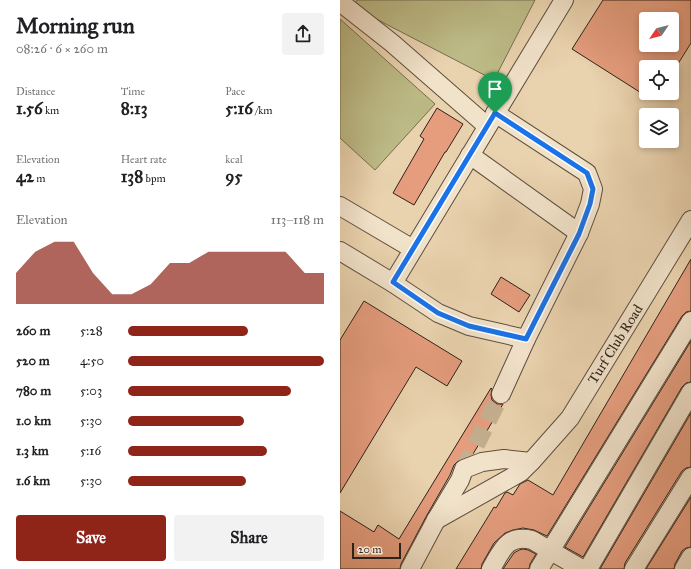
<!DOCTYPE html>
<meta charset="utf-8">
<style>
:root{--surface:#fff;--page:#f2f2f2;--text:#202124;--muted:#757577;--accent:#8f2418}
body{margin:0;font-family:"IM FELL Great Primer",serif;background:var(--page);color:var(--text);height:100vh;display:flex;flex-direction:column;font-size:15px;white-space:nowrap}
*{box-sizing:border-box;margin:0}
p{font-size:13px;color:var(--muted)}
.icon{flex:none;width:22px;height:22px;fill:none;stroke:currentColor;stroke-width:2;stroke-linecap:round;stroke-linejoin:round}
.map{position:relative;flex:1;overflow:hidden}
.panel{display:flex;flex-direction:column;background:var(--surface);width:340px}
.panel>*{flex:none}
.needle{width:26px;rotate:235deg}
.fabs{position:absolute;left:299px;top:12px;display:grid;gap:8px}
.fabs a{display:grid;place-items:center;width:40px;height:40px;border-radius:4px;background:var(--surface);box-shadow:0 2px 6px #0003;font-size:20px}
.scale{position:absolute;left:12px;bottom:10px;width:49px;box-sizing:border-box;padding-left:4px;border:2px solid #2f221a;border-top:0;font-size:11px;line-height:14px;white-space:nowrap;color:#2f221a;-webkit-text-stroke:3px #f1e2ca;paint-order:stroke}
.pin{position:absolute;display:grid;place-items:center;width:34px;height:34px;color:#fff;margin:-41px -17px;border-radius:50% 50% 50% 0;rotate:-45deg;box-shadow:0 0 4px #0007}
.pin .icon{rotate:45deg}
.round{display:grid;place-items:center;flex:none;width:42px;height:42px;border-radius:4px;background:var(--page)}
.summary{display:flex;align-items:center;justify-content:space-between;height:68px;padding:0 16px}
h1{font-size:22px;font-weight:800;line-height:30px}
.stats{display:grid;grid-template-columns:repeat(3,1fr);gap:6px;height:68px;padding:4px 16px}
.stats div{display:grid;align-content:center}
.stats b{font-size:17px;font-weight:800}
.stats small{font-size:11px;font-weight:400}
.stats p{font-size:11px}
.chart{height:112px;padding:8px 16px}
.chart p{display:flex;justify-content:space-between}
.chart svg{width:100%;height:72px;margin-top:4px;fill:var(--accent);opacity:.7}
.button{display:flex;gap:8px;margin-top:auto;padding:8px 16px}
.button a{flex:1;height:46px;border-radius:4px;background:var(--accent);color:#fff;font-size:16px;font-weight:800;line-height:46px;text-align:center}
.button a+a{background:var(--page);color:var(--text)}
ul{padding:0 16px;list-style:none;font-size:13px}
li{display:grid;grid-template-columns:64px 48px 1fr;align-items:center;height:30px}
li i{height:10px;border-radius:5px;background:var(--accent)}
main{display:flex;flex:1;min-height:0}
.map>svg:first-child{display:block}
.green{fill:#bcba86;stroke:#766e50}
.building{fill:#e59d7e;stroke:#2f221a;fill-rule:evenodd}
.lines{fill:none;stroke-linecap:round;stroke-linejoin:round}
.minor-tunnel{stroke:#c4af90;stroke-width:18;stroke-dasharray:18 9;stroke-linecap:butt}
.minor-casing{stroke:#5e4e3f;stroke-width:20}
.minor{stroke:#f1e2ca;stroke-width:18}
.route-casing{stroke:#fff;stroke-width:8}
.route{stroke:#1a73e8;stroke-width:5}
.labels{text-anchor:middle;stroke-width:3.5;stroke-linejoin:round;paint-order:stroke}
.street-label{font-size:14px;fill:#2f221a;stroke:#f1e2ca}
</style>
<main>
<section class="panel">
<div class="summary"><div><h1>Morning run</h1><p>08:26 · 6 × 260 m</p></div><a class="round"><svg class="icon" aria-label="share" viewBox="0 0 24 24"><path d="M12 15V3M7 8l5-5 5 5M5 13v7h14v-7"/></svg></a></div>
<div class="stats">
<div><p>Distance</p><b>1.56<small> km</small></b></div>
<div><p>Time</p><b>8:13</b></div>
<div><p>Pace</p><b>5:16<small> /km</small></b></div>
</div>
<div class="stats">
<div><p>Elevation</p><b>42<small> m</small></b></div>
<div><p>Heart rate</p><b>138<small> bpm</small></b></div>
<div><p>kcal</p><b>95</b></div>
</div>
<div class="chart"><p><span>Elevation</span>113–118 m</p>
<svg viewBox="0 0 160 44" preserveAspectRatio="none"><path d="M0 44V25L10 12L20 6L30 6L40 25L50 38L60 38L70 32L80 19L90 19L100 12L110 12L120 12L130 12L140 12L150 25L160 25V44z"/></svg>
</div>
<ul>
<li><b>260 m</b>5:28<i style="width:61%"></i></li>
<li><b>520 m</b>4:50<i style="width:100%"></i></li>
<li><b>780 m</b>5:03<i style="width:83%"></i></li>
<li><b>1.0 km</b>5:30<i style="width:59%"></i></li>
<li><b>1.3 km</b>5:16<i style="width:71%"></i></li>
<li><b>1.6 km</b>5:30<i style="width:60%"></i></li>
</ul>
<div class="button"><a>Save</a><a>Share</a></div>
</section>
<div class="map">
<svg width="351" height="569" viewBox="0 0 351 569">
<rect width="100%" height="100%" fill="#e9d2ae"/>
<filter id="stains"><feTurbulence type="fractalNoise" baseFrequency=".005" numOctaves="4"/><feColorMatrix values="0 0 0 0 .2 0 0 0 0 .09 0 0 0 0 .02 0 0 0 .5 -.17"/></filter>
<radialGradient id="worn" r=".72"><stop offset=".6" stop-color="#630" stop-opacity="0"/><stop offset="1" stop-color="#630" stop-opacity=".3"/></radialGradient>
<!-- green -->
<g class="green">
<polygon points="17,0 195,0 154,80 13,7"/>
<polygon points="0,19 95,104 35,170 0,138"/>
</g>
<!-- building -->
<g class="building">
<path d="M263,0H351V43L336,67H306V96L232,49ZM306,19H332V45H306Z"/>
<polygon points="97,108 123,124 106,152 105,152 74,205 53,193 84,139 80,136"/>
<polygon points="351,259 351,311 346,312 342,316 207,536 194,530 183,528 173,530 165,533 154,543 142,564 141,569 116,569 154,507 156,508 165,493 167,492 173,495 180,484 188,480 213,495"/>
<polygon points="161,277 190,295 179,312 151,294"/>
<polygon points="24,301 122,361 107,386 76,367 0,493 0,340"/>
<polygon points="351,341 351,382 346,383 342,387 243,557 225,547"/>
<polygon points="151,388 152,389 151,395 152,400 157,404 163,404 133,454 120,459 114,465 110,475 87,515 61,564 60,569 0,569 0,511 34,532 38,525 59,539"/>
<polygon points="351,413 351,467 346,468 342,471 285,563 284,569 260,569"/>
<polygon points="351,497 351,547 346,548 342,551 335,564 334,569 306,569"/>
<polygon points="183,549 188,550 196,554 190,564 189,569 163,569 174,553 179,550"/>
</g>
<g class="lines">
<!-- minor-tunnel -->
<polyline class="minor-tunnel" points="124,469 161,394"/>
<!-- minor casing -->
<g class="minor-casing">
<g id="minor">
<polyline points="0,2 52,43 147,126"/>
<polyline points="155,113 247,173 253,189 250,204 239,233 186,339 161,394"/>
<polyline points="130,155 239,233"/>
<polyline points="0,206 73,249"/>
<polyline points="0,251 53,283 98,313 129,326 186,339"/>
<polyline points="53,283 224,0"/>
<polyline points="96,520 181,472 191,462 230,418 351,220"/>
<polyline points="70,569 96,520 120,480 124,469 142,462 164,459 191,462"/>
<path d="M151,569C162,550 167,534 192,540L242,569"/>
<polyline points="199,569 351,321"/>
<polyline points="248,569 351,392"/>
<polyline points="294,569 351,477"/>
<polyline points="344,569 351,557"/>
</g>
</g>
<!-- minor -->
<use href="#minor" class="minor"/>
</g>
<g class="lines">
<!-- route casing -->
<g class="route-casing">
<polygon id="route" points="155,113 247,173 253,189 250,204 239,234 186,339 129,326 98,313 53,282"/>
</g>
<!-- route -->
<use href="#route" class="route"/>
</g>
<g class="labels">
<!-- street labels -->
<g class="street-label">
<text transform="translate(275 344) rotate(-58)" y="5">Turf Club Road</text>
</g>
</g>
<rect width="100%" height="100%" filter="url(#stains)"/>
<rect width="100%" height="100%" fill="url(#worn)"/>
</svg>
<div class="fabs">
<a><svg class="needle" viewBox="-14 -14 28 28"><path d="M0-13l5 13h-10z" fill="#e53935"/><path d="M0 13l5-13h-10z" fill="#757577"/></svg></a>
<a><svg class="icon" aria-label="locate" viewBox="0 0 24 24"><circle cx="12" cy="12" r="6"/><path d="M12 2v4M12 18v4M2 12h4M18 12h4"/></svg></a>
<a><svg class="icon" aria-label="layers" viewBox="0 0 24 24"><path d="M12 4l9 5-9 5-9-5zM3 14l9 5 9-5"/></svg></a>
</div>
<div class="scale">20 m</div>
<div class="pin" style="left:155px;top:113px;background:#1e9e55"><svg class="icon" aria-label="arrive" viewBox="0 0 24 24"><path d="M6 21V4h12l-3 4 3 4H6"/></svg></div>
</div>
</main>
